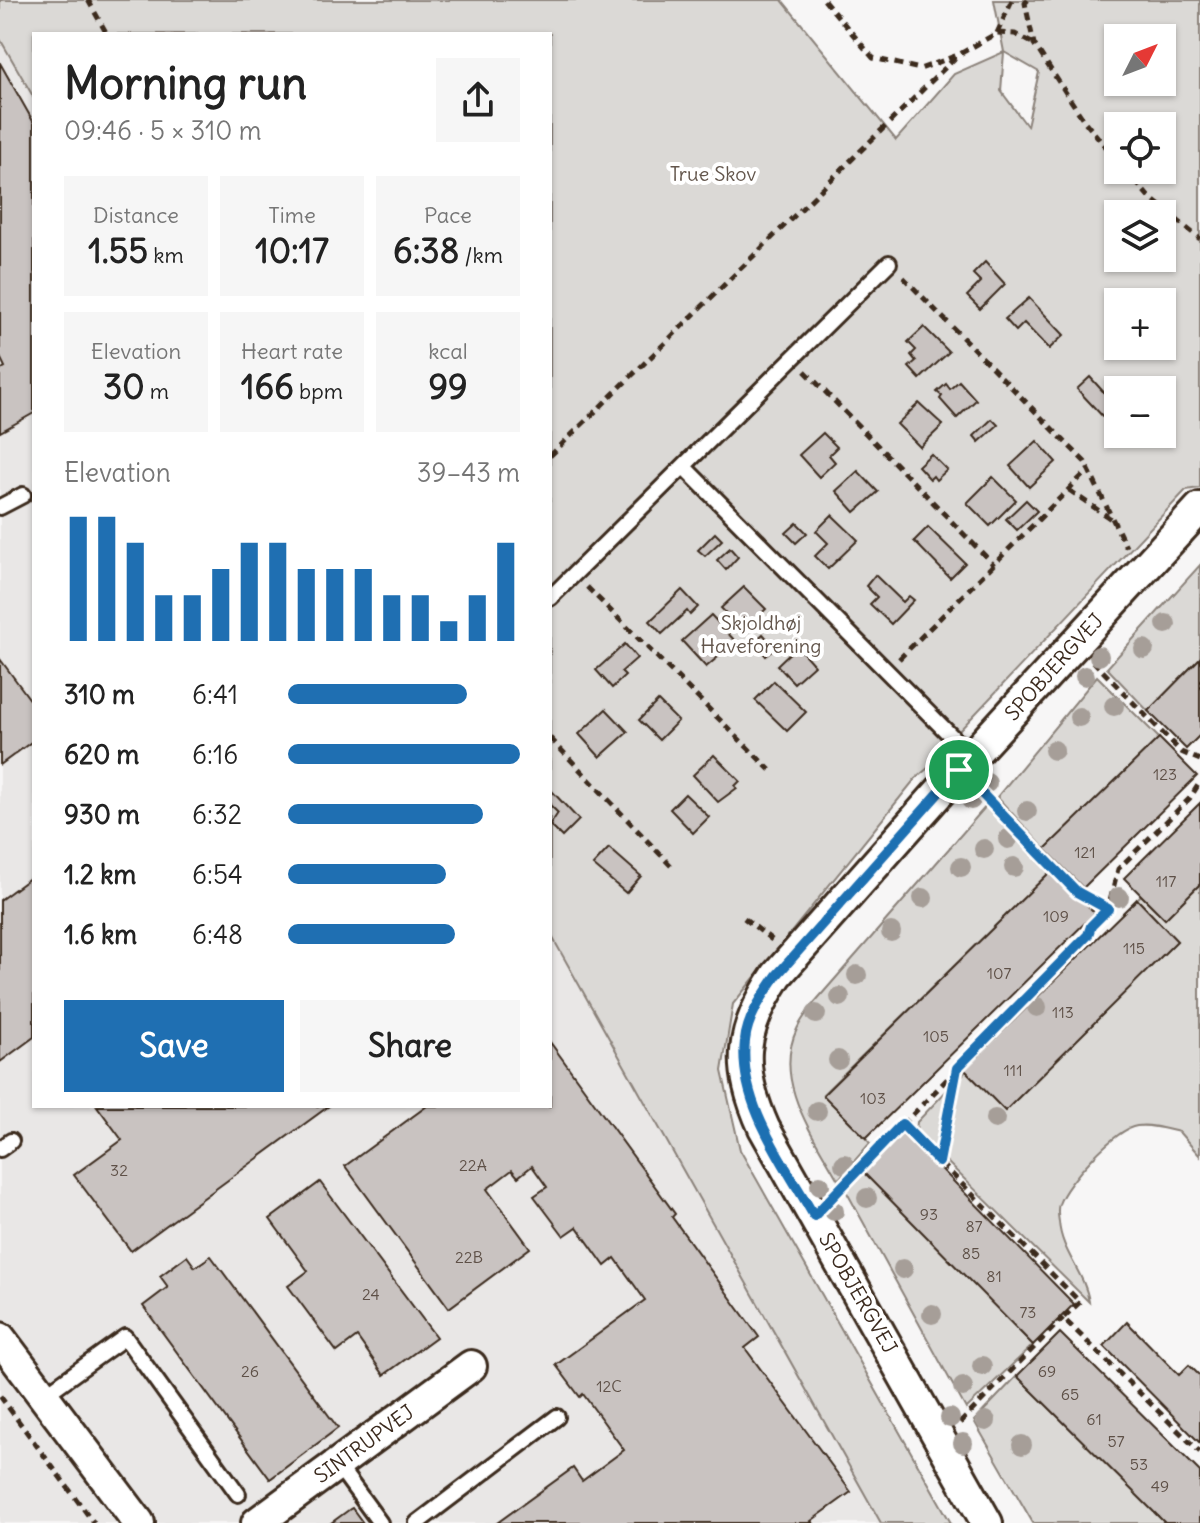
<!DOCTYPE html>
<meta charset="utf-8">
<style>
:root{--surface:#fff;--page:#f6f6f6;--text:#222;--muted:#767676;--accent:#1f6fb2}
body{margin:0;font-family:Delius,sans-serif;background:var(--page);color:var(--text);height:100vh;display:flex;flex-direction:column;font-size:30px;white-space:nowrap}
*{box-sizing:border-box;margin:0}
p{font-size:26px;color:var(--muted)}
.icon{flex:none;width:44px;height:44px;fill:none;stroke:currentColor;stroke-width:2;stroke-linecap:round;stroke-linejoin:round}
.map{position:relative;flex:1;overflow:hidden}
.side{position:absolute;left:32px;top:32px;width:520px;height:1076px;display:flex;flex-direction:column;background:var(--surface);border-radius:0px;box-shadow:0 2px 6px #0004}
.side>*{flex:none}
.needle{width:52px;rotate:48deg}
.fabs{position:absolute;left:1104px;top:24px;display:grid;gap:16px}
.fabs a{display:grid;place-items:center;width:72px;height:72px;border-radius:0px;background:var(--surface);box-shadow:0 2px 6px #0004;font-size:40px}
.pin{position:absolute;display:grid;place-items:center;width:68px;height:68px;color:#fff;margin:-34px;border:4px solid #fff;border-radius:50%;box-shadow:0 2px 8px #0007}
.round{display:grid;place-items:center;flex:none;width:84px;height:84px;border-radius:0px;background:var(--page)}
.summary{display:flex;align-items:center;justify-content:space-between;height:136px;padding:0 32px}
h1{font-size:44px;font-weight:700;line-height:60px}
.figures{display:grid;grid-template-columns:repeat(3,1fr);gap:12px;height:136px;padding:8px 32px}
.figures div{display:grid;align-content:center;border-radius:0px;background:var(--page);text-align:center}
.figures b{font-size:34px;font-weight:700}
.figures small{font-size:22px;font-weight:400}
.figures p{font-size:22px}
.chart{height:224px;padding:16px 32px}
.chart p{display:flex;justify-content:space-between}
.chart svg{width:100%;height:144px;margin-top:8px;stroke:var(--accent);stroke-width:6}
.action{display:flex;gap:16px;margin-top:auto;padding:16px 32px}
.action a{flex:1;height:92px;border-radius:0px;background:var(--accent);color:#fff;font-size:32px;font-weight:700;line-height:92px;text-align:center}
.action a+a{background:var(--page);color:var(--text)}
ul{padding:0 32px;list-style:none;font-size:26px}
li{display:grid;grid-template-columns:128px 96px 1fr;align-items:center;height:60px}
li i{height:20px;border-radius:10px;background:var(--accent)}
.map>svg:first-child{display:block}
.built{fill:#e9e7e6}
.green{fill:#dbd9d6;stroke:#8b827a;stroke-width:2;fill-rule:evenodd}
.building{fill:#c9c3c1;stroke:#3b2a1e;stroke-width:2}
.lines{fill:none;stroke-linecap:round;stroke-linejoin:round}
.lane-casing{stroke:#3b2a1e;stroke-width:20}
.street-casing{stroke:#3b2a1e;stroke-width:36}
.path{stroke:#3b2a1e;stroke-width:5;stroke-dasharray:8 6;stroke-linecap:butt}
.lane{stroke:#fff;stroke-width:14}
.street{stroke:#fff;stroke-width:30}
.tree{fill:#a69e98}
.route-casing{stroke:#fff;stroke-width:16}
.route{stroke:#1f6fb2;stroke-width:10}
.labels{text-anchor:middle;stroke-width:8;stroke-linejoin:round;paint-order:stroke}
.number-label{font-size:16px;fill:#5e5047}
.park-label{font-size:20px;fill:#63564c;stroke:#fff}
.street-label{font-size:20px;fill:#3b2a1e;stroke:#fff}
</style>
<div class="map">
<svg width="1200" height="1523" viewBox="0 0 1200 1523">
<rect width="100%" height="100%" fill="#f7f6f6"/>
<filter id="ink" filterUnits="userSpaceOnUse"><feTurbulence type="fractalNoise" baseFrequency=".0125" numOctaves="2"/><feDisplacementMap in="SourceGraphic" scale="16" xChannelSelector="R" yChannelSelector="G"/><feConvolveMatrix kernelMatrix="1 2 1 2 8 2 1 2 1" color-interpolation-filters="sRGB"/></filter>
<g filter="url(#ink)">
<!-- built -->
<polygon class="built" points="0,0 34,65 34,1106 550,1106 550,933 881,1523 0,1523"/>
<!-- green -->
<g class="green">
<path d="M0,0H782L896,140L954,74L1004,52L994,0H1200V488L1186,490L944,747L947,752L915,779L733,1004L722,1071L740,1150L951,1523H881L550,933V34H34V98L0,39ZM1118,38H1162V82H1118ZM1004,52L1039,72L1027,126L1001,91ZM1118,126H1162V170H1118ZM1118,214H1162V258H1118ZM1118,302H1162V346H1118ZM1118,390H1162V434H1118Z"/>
<polygon points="1200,565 1200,658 1148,711 1107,668"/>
<polygon points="1097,676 1159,738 1045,849 997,797"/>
<path d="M987,805L1052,870L823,1094L870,1143L838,1180C814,1136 772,1081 797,1029C801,1020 808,1011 814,1003Z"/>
<path d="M1200,884V1156L1179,1132C1166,1129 1151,1124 1137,1126C1115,1129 1066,1183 1059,1204C1057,1209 1058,1216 1059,1222C1061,1252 1085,1273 1089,1302L943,1158L960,1078L966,1071L1005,1110L1177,941L1137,899L1141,895L1165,919Z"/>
<polygon points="950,1087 936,1152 916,1131 917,1122"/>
<polygon points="862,1171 1033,1345 966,1409 845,1189"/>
<polygon points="1017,1376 1165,1523 1033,1523 974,1421"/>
</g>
<!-- building -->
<g class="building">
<polygon points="0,63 34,123 34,413 0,432 0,370 5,367 0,357"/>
<polygon points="985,262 1005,284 980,309 967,296 981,282 973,274"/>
<polygon points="1029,298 1064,335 1049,349 1024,323 1016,331 1005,319"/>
<polygon points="924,327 949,352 920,379 909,367 916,361 911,355 916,350 908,342"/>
<polygon points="1090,377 1118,408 1106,420 1077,389"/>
<polygon points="959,381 976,400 957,418 940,399 942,396 937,392 946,384 950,389"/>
<polygon points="919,403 943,425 920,447 897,424"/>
<polygon points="992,419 998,425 979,442 974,436"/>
<polygon points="823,433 837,447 829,455 835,462 819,477 799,455"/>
<polygon points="1037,441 1056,462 1029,487 1010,466"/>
<polygon points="931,454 947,470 936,480 933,476 930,479 918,466"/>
<polygon points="858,471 878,492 855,512 836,491"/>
<polygon points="993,477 1016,500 990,526 967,503"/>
<polygon points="1026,500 1037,511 1017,530 1006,519"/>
<polygon points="832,515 858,540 828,569 815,556 828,543 816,531"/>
<polygon points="797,523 807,533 796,543 786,533"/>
<polygon points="928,527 965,563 950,578 914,541"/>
<polygon points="715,533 722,540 705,556 698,550"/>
<polygon points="730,548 738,557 726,570 717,560"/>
<polygon points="875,575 903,602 909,596 914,600 891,624 870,604 877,597 866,586"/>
<polygon points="744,587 766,609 743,631 721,608"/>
<polygon points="682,590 698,607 690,615 687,611 662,634 650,621"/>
<polygon points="711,615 736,642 706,667 682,641"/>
<polygon points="763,634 775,648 766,656 754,642"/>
<polygon points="625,644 637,658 621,672 625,676 612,688 596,670"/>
<polygon points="797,646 814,665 794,683 777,665"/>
<polygon points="1200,658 1200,735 1186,749 1148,711"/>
<polygon points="0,659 34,705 34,740 0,765"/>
<polygon points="774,681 806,712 787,731 755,700"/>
<polygon points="658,701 678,721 659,740 639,720"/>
<polygon points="606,709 628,732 600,757 579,734"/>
<polygon points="1159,738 1197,776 1083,888 1045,849"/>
<polygon points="714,755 740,781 735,786 737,788 718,802 693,775"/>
<polygon points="550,789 579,820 562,837 550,825 558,813 550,805"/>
<polygon points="685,794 709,817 693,833 670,809"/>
<polygon points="1200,803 1200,884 1165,919 1124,878"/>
<polygon points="609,848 641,876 626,893 593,865"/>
<polygon points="1052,870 1095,913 866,1138 823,1095"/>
<polygon points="34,875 34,1037 0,1062 0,900"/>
<polygon points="1137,899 1177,941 1005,1111 964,1069"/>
<polygon points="550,1042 675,1214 672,1217 759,1337 745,1348 851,1492 811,1521 813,1523 497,1523 573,1468 582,1481 624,1450 583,1394 580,1397 556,1365 645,1300 615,1258 605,1266 577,1227 564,1236 534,1196 547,1187 532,1166 518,1177 512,1170 487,1189 530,1248 449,1308 345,1166 427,1106 550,1106"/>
<polygon points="97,1106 329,1106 131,1251 74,1175 122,1140"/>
<polygon points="903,1130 1074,1304 1033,1345 862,1171"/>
<polygon points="320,1182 436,1337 384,1375 357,1337 337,1352 288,1286 308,1271 270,1219"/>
<polygon points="187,1256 195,1267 211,1256 338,1428 270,1479 143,1306 168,1287 160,1276"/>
<polygon points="1127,1322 1179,1375 1189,1365 1200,1376 1200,1443 1104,1346"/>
<polygon points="1060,1333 1200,1472 1200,1523 1165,1523 1017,1376"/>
<polygon points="352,1508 363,1523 331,1523 350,1509"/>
</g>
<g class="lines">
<!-- lane casing -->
<g class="lane-casing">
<g id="lane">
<polyline points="684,467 972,757"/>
<polyline points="0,507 23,495"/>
<polyline points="550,598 889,263"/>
<polyline points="0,1149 11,1141"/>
<polyline points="43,1396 125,1337 238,1494"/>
<polyline points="337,1464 380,1523"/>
<polyline points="417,1523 557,1417"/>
</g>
</g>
<!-- street casing -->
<g class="street-casing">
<g id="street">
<polyline points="0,1338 139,1523"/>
<polyline points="257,1523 471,1366"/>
<path d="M987,1523L764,1128C736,1065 740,1032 777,975L959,770L1200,508"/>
</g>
</g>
<!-- path -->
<g class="path">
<polyline points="88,0 107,34"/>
<polyline points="824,0 873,58 920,69 958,55 997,33 1015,34 1034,44"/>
<polyline points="1028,0 1025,3 1034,44 1085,122 1118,161"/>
<polyline points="997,33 1012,0"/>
<polyline points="1126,170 1148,196 1200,239"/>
<polyline points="903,277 1085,462 1126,547"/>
<polyline points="805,371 994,565"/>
<polyline points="550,456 958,55"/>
<polyline points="1069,490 1111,519"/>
<polyline points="587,587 770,770"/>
<polyline points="899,659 1088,470"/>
<polyline points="1093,661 1181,752 1200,760"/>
<polyline points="550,738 674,869"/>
<polyline points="978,789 1077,892 1108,909"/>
<polyline points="744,918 772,940"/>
<polyline points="902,1124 1080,1302 1063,1318 1200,1452"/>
<polyline points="939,1161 957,1069"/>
<polyline points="834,1195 1088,935 1091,926 1108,909 1118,869 1190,798 1200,782"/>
<polyline points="0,1396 94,1523"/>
<polyline points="960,1423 1063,1318"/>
</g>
<!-- lane -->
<use href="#lane" class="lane"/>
<!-- street -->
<use href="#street" class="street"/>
</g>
<!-- trees -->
<g class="tree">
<circle cx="1166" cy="624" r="10"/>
<circle cx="1144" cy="649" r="10"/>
<circle cx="1099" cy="656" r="10"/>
<circle cx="1085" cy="676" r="10"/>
<circle cx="1114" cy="706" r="10"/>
<circle cx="1079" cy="717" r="10"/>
<circle cx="1054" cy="750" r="10"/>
<circle cx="987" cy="783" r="10"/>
<circle cx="971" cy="800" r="10"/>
<circle cx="1027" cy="811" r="10"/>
<circle cx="1008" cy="839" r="10"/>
<circle cx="984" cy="849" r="10"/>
<circle cx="961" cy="867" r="10"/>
<circle cx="1014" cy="867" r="10"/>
<circle cx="1119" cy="897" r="10"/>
<circle cx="923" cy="898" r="10"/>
<circle cx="891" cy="932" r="10"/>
<circle cx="857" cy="975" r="10"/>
<circle cx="840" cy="997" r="10"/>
<circle cx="1037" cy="1007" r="10"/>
<circle cx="816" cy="1014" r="10"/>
<circle cx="838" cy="1060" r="10"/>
<circle cx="817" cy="1111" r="10"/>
<circle cx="995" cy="1119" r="10"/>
<circle cx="844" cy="1164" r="10"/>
<circle cx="820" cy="1185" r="10"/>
<circle cx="867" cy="1198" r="10"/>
<circle cx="834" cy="1211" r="10"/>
<circle cx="903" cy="1269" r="10"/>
<circle cx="932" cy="1314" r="10"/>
<circle cx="982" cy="1366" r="10"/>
<circle cx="963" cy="1387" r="10"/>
<circle cx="950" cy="1418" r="10"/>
<circle cx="986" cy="1421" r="10"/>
<circle cx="963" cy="1443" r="10"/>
<circle cx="1022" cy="1445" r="10"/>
</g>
</g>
<g class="lines" filter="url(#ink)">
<!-- route casing -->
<g class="route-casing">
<path id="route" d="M959,770L1077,892L1108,909L1091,926L1088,935L957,1068L939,1162L902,1124L814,1216C785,1164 738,1104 745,1041C747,1017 764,994 777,975Z"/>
</g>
<!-- route -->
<use href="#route" class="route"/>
</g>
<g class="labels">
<!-- number labels -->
<g class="number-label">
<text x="1165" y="780">123</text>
<text x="1085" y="858">121</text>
<text x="1166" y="887">117</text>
<text x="1056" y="922">109</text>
<text x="1134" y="954">115</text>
<text x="999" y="979">107</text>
<text x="1063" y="1018">113</text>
<text x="936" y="1042">105</text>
<text x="1013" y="1076">111</text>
<text x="873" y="1104">103</text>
<text x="473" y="1171">22A</text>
<text x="119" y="1176">32</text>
<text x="929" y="1220">93</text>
<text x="974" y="1232">87</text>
<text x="971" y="1259">85</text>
<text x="469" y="1263">22B</text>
<text x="994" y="1282">81</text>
<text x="371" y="1300">24</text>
<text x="1028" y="1318">73</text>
<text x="250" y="1377">26</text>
<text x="1047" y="1377">69</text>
<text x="609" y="1392">12C</text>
<text x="1070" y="1400">65</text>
<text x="1094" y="1425">61</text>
<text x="1116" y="1447">57</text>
<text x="1139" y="1470">53</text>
<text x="1160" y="1492">49</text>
</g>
<!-- park labels -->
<g class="park-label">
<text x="713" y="181">True Skov</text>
<text x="761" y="630">Skjoldhøj<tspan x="761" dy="23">Haveforening</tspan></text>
</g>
<!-- street labels -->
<g class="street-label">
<text transform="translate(1054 667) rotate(-48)" y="7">SPOBJERGVEJ</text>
<text transform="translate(858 1293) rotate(60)" y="7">SPOBJERGVEJ</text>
<text transform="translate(364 1444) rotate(-36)" y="7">SINTRUPVEJ</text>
</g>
</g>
</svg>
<div class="fabs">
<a><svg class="needle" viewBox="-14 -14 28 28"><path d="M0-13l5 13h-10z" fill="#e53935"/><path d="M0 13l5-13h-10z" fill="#767676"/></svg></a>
<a><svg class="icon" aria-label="locate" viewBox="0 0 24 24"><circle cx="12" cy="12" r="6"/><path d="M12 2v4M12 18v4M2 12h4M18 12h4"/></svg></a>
<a><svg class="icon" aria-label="layers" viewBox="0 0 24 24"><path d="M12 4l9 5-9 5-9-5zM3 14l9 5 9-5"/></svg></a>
<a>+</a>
<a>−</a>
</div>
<div class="pin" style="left:959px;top:770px;background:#1e9e55"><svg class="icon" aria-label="arrive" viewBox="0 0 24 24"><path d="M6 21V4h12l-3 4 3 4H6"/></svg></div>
<section class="side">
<div class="summary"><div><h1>Morning run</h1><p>09:46 · 5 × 310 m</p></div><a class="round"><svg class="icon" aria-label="share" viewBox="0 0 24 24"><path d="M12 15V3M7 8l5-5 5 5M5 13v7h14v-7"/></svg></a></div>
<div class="figures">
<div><p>Distance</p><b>1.55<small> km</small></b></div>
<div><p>Time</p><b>10:17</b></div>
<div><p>Pace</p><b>6:38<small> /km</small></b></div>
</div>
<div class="figures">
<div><p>Elevation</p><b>30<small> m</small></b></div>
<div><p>Heart rate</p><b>166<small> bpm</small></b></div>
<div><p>kcal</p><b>99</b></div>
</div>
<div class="chart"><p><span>Elevation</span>39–43 m</p>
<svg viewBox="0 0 160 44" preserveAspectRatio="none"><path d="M5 44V6M15 44V6M25 44V14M35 44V30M45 44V30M55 44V22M65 44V14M75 44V14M85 44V22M95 44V22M105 44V22M115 44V30M125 44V30M135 44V38M145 44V30M155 44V14"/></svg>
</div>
<ul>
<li><b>310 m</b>6:41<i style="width:77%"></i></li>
<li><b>620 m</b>6:16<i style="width:100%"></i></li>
<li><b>930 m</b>6:32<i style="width:84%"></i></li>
<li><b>1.2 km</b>6:54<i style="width:68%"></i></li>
<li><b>1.6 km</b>6:48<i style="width:72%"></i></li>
</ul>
<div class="action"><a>Save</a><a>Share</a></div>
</section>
</div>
